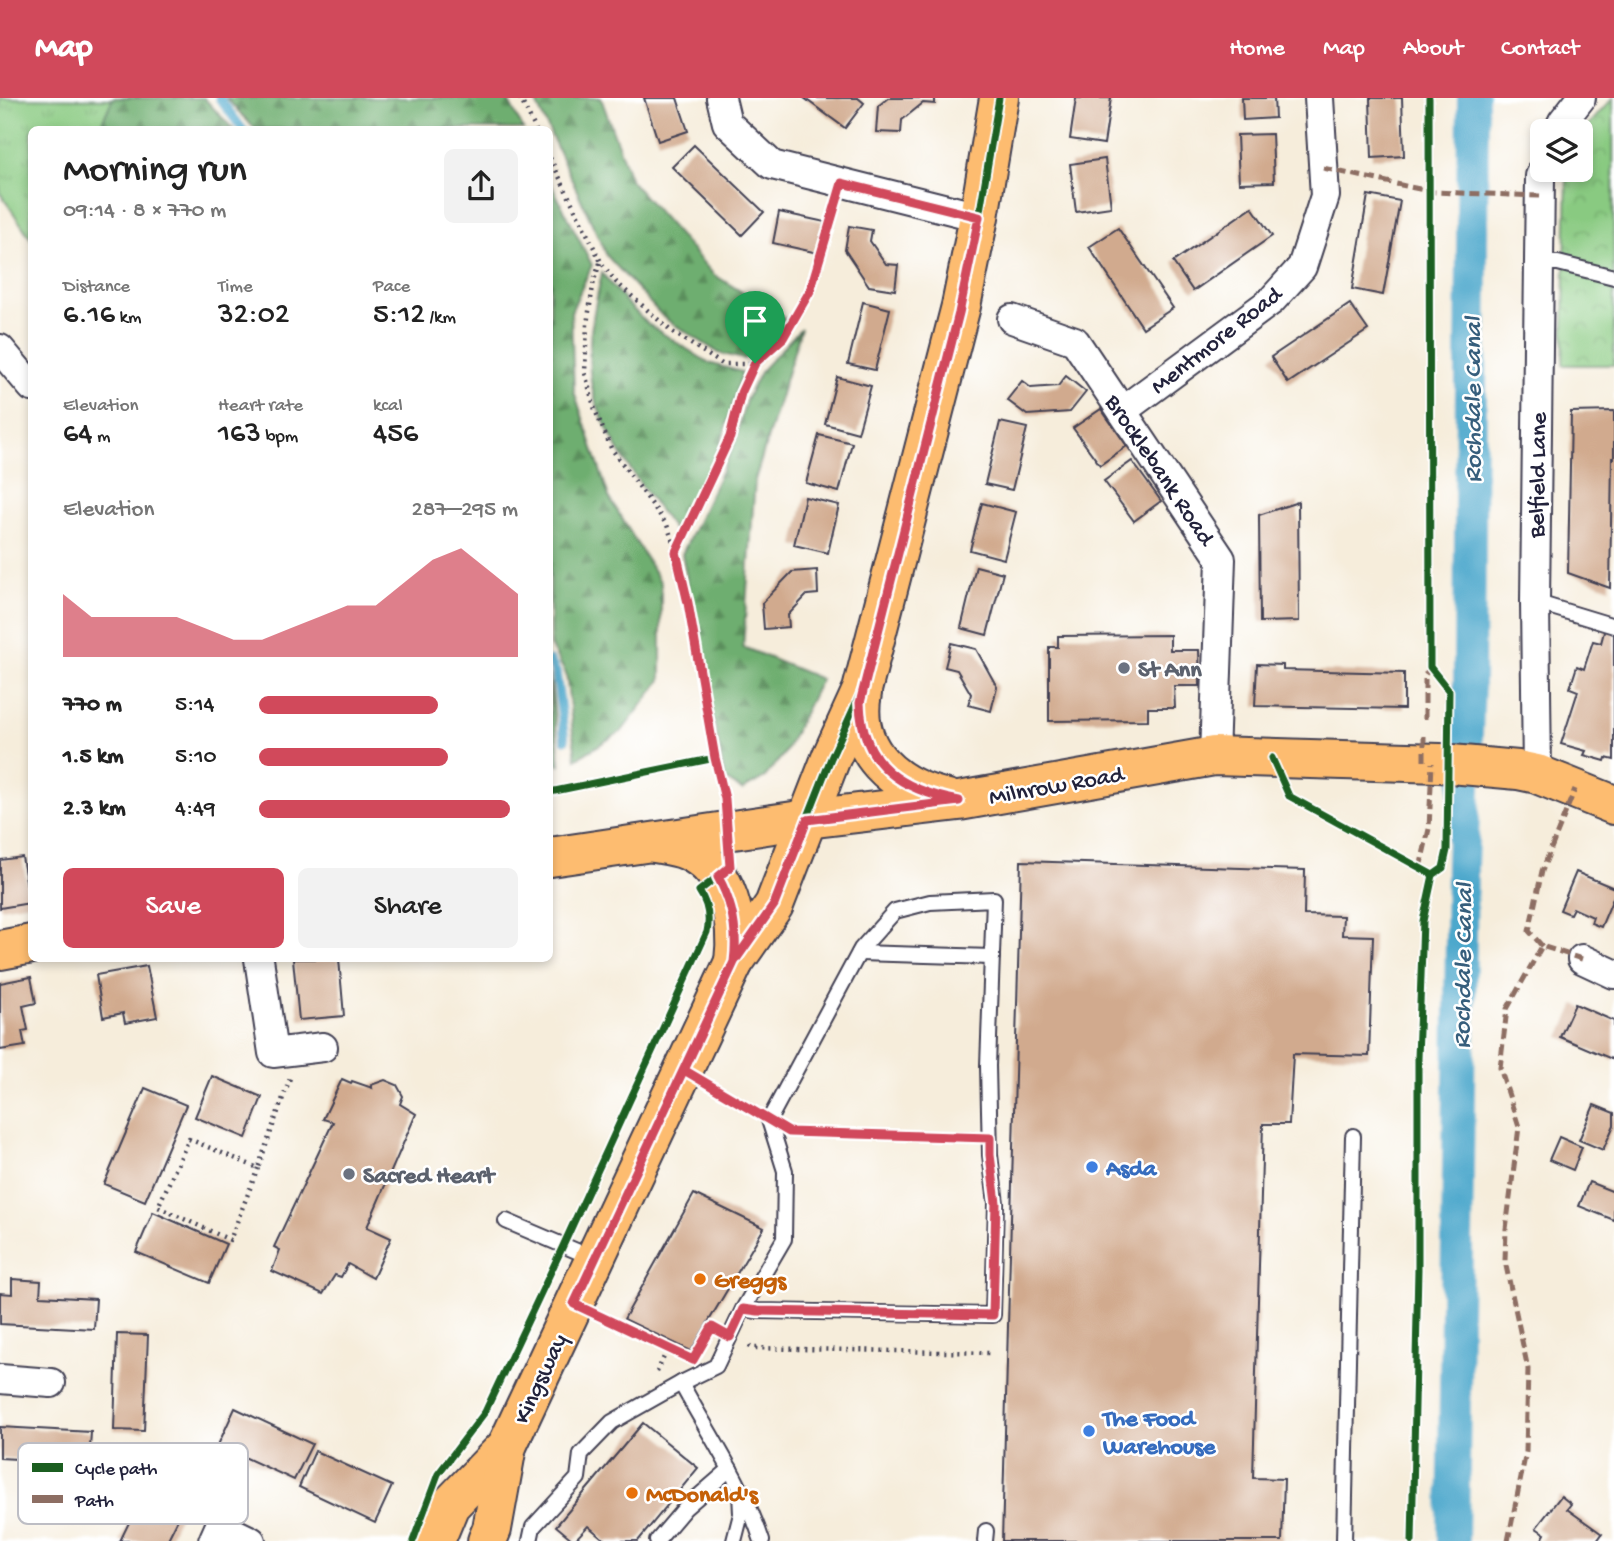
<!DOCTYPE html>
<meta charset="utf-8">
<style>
:root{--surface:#fff;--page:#f2f2f2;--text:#222;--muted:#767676;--accent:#d1495b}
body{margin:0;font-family:"Gochi Hand",sans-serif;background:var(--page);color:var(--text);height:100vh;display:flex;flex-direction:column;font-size:26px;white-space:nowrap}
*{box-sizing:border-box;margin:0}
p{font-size:23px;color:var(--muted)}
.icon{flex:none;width:38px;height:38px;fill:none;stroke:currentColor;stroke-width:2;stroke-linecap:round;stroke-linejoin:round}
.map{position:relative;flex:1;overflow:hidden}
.side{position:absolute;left:28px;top:28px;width:525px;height:836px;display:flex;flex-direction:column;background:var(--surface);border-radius:10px;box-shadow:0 4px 10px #0003}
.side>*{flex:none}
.fabs{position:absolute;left:1530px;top:21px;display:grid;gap:14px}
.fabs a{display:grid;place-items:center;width:63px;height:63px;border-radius:10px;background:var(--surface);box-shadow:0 4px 10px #0003;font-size:35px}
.pin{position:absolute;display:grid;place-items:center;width:60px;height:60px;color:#fff;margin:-72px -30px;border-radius:50% 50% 50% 0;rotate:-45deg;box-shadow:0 0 7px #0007}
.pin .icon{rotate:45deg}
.round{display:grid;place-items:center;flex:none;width:74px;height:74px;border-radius:10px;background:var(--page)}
.headline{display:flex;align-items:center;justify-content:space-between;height:119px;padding:0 35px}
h1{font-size:38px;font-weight:600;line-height:52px}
.stats{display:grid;grid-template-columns:repeat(3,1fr);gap:10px;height:119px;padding:7px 35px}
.stats div{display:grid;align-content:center}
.stats b{font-size:30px;font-weight:600}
.stats small{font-size:19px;font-weight:400}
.stats p{font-size:19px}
.chart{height:196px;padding:14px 35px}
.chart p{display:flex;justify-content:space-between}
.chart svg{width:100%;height:126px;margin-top:7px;fill:var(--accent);opacity:.7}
.button{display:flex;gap:14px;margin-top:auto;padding:14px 35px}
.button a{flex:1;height:80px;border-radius:10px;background:var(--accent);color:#fff;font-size:28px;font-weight:600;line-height:80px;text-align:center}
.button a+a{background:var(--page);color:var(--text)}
ul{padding:0 35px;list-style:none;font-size:23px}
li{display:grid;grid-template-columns:112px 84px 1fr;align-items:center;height:52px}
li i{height:18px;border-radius:9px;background:var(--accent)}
header{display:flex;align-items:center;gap:42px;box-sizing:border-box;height:98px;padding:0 35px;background:var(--accent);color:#fff}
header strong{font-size:33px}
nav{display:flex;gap:38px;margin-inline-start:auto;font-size:24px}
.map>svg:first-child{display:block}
.grass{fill:url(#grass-tufts);stroke:#56765e;stroke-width:2}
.forest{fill:url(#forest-firs);stroke:#486855;stroke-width:2}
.park{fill:url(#park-crowns);stroke:#56765e;stroke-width:2}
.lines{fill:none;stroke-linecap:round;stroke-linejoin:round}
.stream{stroke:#4ea8cc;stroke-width:9}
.canal{stroke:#4ea8cc;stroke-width:32}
.building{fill:#d1aa8e}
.service-casing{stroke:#424053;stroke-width:18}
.minor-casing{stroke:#424053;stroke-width:32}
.primary-casing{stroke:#424053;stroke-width:42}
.path{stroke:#424053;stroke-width:4.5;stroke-dasharray:2 5;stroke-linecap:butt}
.service{stroke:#fff;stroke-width:14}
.minor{stroke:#fff;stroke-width:28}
.primary{stroke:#fdbc6f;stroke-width:38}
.quiet{stroke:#8d6e63;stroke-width:5;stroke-dasharray:10 5;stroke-linecap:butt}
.cycleway-casing{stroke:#fff;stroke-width:11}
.cycleway{stroke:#1b5e20;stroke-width:7}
.route-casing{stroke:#fff;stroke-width:14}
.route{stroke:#d1495b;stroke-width:9}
.worship-dot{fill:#6b7280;stroke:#fff;stroke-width:2.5}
.shop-dot{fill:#3f7fe0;stroke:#fff;stroke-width:2.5}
.food-dot{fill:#e8710a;stroke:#fff;stroke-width:2.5}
.labels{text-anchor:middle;stroke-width:5;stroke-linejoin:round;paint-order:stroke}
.street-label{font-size:24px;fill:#22223b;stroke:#fff}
.worship-label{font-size:24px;font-weight:bold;fill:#5b616d;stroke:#fff;text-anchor:start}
.shop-label{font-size:24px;font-weight:bold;fill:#366cbe;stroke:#fff;text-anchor:start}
.food-label{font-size:24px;font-weight:bold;fill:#c56008;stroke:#fff;text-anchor:start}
.water-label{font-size:26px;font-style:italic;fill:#365e7c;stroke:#fff}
.key{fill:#fff;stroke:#bdbdc4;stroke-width:2}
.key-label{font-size:19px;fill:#22223b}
</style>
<header>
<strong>Map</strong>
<nav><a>Home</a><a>Map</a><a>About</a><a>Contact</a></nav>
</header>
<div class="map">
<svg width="1614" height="1443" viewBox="0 0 1614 1443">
<defs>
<pattern id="grass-tufts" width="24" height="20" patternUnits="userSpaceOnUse" patternTransform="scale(1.75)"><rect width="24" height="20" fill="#89ca81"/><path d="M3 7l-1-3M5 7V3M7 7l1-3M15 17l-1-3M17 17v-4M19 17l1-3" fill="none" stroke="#76ad70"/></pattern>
<pattern id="forest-firs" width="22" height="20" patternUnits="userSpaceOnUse" patternTransform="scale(1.75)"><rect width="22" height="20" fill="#6eae6f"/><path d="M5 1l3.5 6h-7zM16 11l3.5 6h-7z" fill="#5a8d5c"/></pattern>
<pattern id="park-crowns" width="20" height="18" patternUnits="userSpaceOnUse" patternTransform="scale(1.75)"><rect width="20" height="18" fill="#89ca81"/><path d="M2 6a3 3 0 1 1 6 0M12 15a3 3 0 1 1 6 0" fill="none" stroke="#76ad70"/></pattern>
</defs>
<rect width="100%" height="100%" fill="#fff"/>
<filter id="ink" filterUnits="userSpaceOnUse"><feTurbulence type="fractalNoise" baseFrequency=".0143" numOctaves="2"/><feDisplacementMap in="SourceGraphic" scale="14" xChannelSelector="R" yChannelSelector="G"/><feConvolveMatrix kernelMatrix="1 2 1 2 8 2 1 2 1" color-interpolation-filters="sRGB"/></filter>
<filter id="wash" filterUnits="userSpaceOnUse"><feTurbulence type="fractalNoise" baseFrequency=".00686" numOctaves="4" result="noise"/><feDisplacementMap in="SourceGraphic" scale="28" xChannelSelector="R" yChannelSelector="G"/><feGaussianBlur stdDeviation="1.57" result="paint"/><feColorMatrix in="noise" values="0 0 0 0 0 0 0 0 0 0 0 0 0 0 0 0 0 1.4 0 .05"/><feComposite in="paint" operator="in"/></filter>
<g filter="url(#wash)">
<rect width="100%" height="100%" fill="#f6eddb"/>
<!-- grass -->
<polygon class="grass" points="0,0 114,1 99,31 32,32 31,141 0,95"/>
<!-- forest -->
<g class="forest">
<polygon points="113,0 204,0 233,31 99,31"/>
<polygon points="226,0 507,0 523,31 255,31"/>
<polygon points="534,0 601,0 631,83 713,176 785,221 769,244 743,261 719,255 664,220 607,158"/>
<polygon points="550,84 592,167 571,214 574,293 609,399 661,485 661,582 622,633 576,661 566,576 550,547"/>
<path d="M602,175L624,202L648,226L709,265L742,274L721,345L699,397L678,438C648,396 613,353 596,304C582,264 593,215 602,175Z"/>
<polygon points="801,230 755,382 743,549 821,581 784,656 765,679 742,692 725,681 682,456 734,347 746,302 760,274"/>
<polygon points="550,576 550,577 560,667 550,665"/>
</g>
<!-- park -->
<polygon class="park" points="1613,0 1614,267 1563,267 1567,72 1580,72 1580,39 1583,33"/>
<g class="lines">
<!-- stream -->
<g class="stream">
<polyline points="219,0 243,32"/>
<polyline points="550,563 556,574 565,642"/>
</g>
<!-- canal -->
<polyline class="canal" points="1453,1443 1462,766 1469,584 1473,0"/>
</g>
<g id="blocks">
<!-- building -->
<g class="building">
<polygon points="644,0 677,0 688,33 658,43"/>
<polygon points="804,0 858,0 864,5 845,30"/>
<polygon points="888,0 935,0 935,6 923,5 902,22 901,35 876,34 878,8"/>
<polygon points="1076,0 1111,0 1104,46 1070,41"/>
<polygon points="1242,0 1274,0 1275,20 1243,22"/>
<polygon points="1370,0 1402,0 1404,58 1372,60"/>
<polygon points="1272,36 1274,84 1239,85 1237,37"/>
<polygon points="694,47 764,114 742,137 672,69"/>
<polygon points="1105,61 1111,109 1076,114 1070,66"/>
<polygon points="1368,97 1400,103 1383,197 1352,191"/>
<polygon points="1252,109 1272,138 1193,193 1173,164"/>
<polygon points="779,114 825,124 818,155 773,145"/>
<polygon points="849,128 872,132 870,143 886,166 898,167 895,192 869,188 845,152"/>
<polygon points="1118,130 1173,210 1143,230 1089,149"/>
<polygon points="863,204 890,211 875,272 848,266"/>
<polygon points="1350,206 1368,232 1288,285 1271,259"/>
<polygon points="1066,278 1086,294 1070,314 1027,317 1007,302 1022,283 1031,290 1058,288"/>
<polygon points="837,279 871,288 858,335 825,326"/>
<polygon points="1101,311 1127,348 1100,367 1073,330"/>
<polygon points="1614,313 1614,360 1612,360 1610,490 1568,475 1571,314"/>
<polygon points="1000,324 1027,330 1012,392 985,386"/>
<polygon points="819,337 852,345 839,394 806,385"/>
<polygon points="1132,363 1161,403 1134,423 1104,383"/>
<polygon points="805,399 839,407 828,455 794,447"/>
<polygon points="1298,404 1299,523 1260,524 1259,417"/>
<polygon points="982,405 1016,414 1004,461 970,452"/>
<polygon points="976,468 1003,475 987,537 961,530"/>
<polygon points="817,472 818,496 807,497 788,517 789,529 764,531 762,505 792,474"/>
<polygon points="1605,530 1614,533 1614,662 1606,660 1605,663 1584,657 1586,653 1561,646 1578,593 1570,590 1577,568 1584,571 1593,543 1601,545"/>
<polygon points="1170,537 1170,552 1199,552 1200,588 1174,588 1175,610 1148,610 1148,622 1049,623 1049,549 1058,549 1058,538"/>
<polygon points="951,545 976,551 997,589 991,613 968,607 971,596 957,572 945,569"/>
<polygon points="1257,566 1283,567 1283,572 1404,575 1404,611 1255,608"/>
<polygon points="22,759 30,805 0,810 0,762"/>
<polygon points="1021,763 1305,772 1304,817 1343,818 1342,837 1373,838 1369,958 1293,956 1289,1026 1263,1026 1253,1380 1284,1381 1282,1443 1002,1443"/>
<polygon points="1576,774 1614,790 1614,798 1601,829 1591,825 1593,819 1573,810 1570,816 1560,812"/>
<polygon points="293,861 339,861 344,918 299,922"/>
<polygon points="147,868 157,919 125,925 123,915 103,919 96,877"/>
<polygon points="31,879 36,905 23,908 28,932 22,933 25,948 0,952 0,885"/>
<polygon points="1575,906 1614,923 1614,962 1560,939"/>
<polygon points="212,978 262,999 246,1040 195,1019"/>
<polygon points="342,981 351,985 352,983 372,990 371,987 385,982 397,987 403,998 400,1006 416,1016 367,1129 391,1140 373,1180 348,1166 341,1179 335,1177 323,1196 272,1173 280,1152 274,1149 333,1024 323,1021"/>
<polygon points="145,990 186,1007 145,1103 104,1086"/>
<polygon points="1594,1007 1614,1015 1614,1027 1603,1052 1579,1042"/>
<polygon points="1559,1039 1582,1049 1573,1072 1549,1062"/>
<polygon points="1589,1084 1614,1094 1614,1122 1579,1108"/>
<polygon points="694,1096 764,1130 691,1253 624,1221"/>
<polygon points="153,1114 226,1146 209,1185 136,1154"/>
<polygon points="12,1181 41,1183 40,1198 96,1201 94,1231 0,1226 0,1195 12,1196"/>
<polygon points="117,1236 148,1237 144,1333 114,1332"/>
<polygon points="235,1310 312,1346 294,1382 218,1347"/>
<polygon points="643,1325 698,1370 638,1443 606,1443 588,1428 574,1443 556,1428"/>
<polygon points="0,1329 91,1334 89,1365 0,1360"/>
<polygon points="165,1351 203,1369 179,1419 167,1443 120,1443"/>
<polygon points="315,1353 392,1388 375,1425 299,1389"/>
<polygon points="1561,1398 1571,1406 1567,1411 1602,1436 1597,1443 1541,1443 1545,1436 1536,1430"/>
</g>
</g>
</g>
<g filter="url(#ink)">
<use href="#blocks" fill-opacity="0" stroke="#424053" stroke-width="2"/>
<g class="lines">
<!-- service casing -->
<g class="service-casing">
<g id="service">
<polyline points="1539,165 1558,165 1614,179"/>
<polyline points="1535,504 1614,528"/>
<polyline points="859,855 992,859"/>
<polyline points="506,1123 593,1160"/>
<path d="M743,1211L758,1213L993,1217L996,1105L990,1057L988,968L994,801L930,804L895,813L861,851L769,1022L785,1073L784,1141L743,1211L716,1268L681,1285C709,1337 744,1387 762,1443"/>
<polyline points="530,1443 533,1429 578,1380 581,1356 612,1324 681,1285"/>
<polyline points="657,1443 685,1410 730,1371"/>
<polyline points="734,1443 741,1416 740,1395"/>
<polyline points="985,1443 986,1433"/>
<polyline points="1344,1443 1353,1038"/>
</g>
</g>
<!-- minor casing -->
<g class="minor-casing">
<g id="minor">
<polyline points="721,0 727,25 772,67 979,119"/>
<polyline points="1558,33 1563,23 1581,0"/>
<polyline points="1012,221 1075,243 1221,461 1214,658"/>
<polyline points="0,251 32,289"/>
<polyline points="1122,313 1271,203 1302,169 1325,98 1319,0"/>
<polyline points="1537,676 1535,504 1540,78 1543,72"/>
<polyline points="259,861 273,955 323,949"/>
<polyline points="1582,861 1614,876"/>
<polyline points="0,1281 51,1285"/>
<polyline points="220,1428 251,1443"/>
<polyline points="213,1443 230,1405"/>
</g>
</g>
<!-- primary casing -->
<g class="primary-casing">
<g id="primary">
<path d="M862,595C851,653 895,690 948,701"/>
<path d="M655,745C666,747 678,748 688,753C730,772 739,824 734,864"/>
<polyline points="550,759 807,721 959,703 1214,658 1440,665 1518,672 1537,676 1614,707"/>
<polyline points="0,852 32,846"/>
<polyline points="435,1443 450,1407 507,1348"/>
<polyline points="487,1443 492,1431 507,1348 734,864 774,807 831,660 862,592 961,208 979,119 999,0"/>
</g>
</g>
<!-- path -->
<g class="path">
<polyline points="520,0 536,32"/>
<polyline points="550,60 601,164 616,184 671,233 722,266 755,266 783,240 810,193 834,112"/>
<polyline points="600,165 594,182 587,226 585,275 595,312 611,350 667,427 676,452"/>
<polyline points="715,660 688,505 676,454 730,339 741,295 755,266"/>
<polyline points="712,989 753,1012"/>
<polyline points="793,1035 970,1039"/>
<polyline points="258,1070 230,1142 158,1109 189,1041 258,1070 290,980"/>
<polyline points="603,1219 687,1259"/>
<polyline points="749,1248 752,1250 991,1255"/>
<polyline points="657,1274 668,1250"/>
</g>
<!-- service -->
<use href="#service" class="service"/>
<!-- minor -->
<use href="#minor" class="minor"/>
<!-- primary -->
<use href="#primary" class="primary"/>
<!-- quiet -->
<g class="quiet">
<polyline points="1323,70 1433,94 1540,98"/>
<polyline points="1425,621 1425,577 1430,569"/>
<polyline points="1424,638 1424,665"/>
<polyline points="1420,770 1429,731 1432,665"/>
<polyline points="1542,848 1529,833 1542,773 1575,691"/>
<polyline points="1508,1443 1526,1354 1528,1271 1505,1163 1506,1131 1519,1029 1500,970 1507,911 1542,848 1582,861"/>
</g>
<!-- cycleway casing -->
<g class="cycleway-casing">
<g id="cycleway">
<polyline points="1272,660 1289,698 1433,777"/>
<polyline points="807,721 831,660 862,592 961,208 979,119 999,0"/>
<path d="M413,1443L438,1376L485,1314L563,1148L707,834C710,819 708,806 699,793L730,769L725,701L715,660L550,694"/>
<polyline points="1412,1443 1418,1171 1418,960 1423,823 1433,777 1443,770 1447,752 1449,593 1430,569 1429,0"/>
</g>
</g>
<!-- cycleway -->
<use href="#cycleway" class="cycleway"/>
</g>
</g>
<g class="lines" filter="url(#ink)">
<!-- route casing -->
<g class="route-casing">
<path id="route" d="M755,265L741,295L730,339L676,454L688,505L715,660L725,701L730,769L718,779C733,806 738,833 734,864L574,1206L693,1262L712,1229L730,1239L743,1211L758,1213L993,1217L996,1105L990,1057V1040L789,1034L684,972L734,864L774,807L807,722L959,703C903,692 862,669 860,605L959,215L979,119L842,85L810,193L783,240L755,265"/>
</g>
<!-- route -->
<use href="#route" class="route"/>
</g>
<!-- markers -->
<g class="worship-dot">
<circle cx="1124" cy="570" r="7"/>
<circle cx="349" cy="1076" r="7"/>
</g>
<g class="shop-dot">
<circle cx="1092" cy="1069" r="7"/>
<circle cx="1089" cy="1333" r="7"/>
</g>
<g class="food-dot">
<circle cx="700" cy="1181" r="7"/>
<circle cx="632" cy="1395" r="7"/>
</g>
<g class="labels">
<!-- street labels -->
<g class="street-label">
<text transform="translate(1215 241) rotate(-38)" y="8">Mentmore Road</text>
<text transform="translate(1161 371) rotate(56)" y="8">Brocklebank Road</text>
<text transform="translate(1536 377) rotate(-89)" y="8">Belfield Lane</text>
<text transform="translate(1056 686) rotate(-10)" y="8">Milnrow Road</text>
<text transform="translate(539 1280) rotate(-65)" y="8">Kingsway</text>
</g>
<!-- worship labels -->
<g class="worship-label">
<text x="1138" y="578">St Ann</text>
<text x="363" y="1084">Sacred Heart</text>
</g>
<!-- shop labels -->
<g class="shop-label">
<text x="1106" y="1077">Asda</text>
<text x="1103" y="1327">The Food<tspan x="1103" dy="28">Warehouse</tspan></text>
</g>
<!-- food labels -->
<g class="food-label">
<text x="714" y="1189">Greggs</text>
<text x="646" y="1403">McDonald's</text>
</g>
<!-- water labels -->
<g class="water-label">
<text transform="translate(1471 302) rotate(-90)" y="9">Rochdale Canal</text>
<text transform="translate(1461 868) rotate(-89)" y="9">Rochdale Canal</text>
</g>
</g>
<!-- legend -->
<rect x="18" y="1345" width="230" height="81" rx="10" class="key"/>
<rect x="32" y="1365" width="31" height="9" fill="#1b5e20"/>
<rect x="32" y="1397" width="31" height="8" fill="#8d6e63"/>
<g class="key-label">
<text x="75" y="1376">Cycle path</text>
<text x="75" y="1408">Path</text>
</g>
</svg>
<div class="fabs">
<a><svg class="icon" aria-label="layers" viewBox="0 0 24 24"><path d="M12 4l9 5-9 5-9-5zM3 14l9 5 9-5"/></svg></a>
</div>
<div class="pin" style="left:755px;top:265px;background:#1e9e55"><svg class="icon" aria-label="arrive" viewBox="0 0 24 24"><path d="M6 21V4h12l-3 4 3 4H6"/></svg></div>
<section class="side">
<div class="headline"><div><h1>Morning run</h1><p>09:14 · 8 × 770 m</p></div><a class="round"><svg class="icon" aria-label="share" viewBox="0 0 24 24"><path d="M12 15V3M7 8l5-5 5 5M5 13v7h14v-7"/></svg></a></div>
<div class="stats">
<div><p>Distance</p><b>6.16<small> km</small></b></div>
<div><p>Time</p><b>32:02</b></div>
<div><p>Pace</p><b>5:12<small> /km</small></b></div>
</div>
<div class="stats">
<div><p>Elevation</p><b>64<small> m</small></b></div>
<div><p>Heart rate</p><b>163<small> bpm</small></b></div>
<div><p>kcal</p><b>456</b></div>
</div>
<div class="chart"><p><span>Elevation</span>287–295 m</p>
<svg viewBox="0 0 160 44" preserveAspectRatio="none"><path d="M0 44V22L10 30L20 30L30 30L40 30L50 34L60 38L70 38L80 34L90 30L100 26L110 26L120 18L130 10L140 6L150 14L160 22V44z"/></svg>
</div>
<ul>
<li><b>770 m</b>5:14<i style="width:69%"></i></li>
<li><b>1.5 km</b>5:10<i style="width:73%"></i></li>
<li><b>2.3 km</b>4:49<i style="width:97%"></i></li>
</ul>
<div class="button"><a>Save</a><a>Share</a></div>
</section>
</div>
